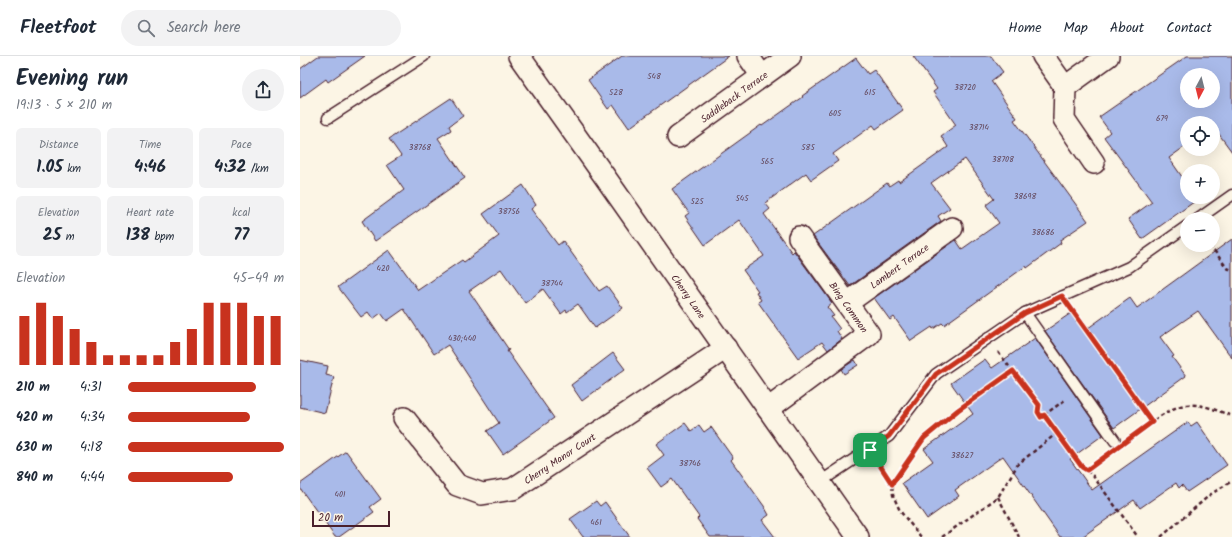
<!DOCTYPE html>
<meta charset="utf-8">
<style>
:root{--surface:#fff;--page:#f2f2f3;--text:#1f2937;--muted:#747a83;--line:#e0e1e3;--accent:#c8321e}
body{margin:0;font-family:Kalam,sans-serif;background:var(--page);color:var(--text);height:100vh;display:flex;flex-direction:column;font-size:15px;white-space:nowrap}
*{box-sizing:border-box;margin:0}
p{font-size:13px;color:var(--muted)}
.icon{flex:none;width:22px;height:22px;fill:none;stroke:currentColor;stroke-width:2;stroke-linecap:round;stroke-linejoin:round}
.map{position:relative;flex:1;overflow:hidden}
.side{display:flex;flex-direction:column;background:var(--surface);width:300px}
.side>*{flex:none}
.needle{width:26px;rotate:187deg}
.tools{position:absolute;left:880px;top:12px;display:grid;gap:8px}
.tools a{display:grid;place-items:center;width:40px;height:40px;border-radius:50%;background:var(--surface);box-shadow:0 4px 16px #0002;font-size:20px}
.scale{position:absolute;left:12px;bottom:10px;width:78px;box-sizing:border-box;padding-left:4px;border:2px solid #4a1f2b;border-top:0;font-size:11px;line-height:14px;white-space:nowrap;color:#4a1f2b;-webkit-text-stroke:3px #fcf5e5;paint-order:stroke}
.pin{position:absolute;display:grid;place-items:center;width:34px;height:34px;color:#fff;margin:-17px;border-radius:8px;box-shadow:0 2px 6px #0006}
.round{display:grid;place-items:center;flex:none;width:42px;height:42px;border-radius:21px;background:var(--page)}
.summary{display:flex;align-items:center;justify-content:space-between;height:68px;padding:0 16px}
h1{font-size:22px;font-weight:700;line-height:30px}
.stats{display:grid;grid-template-columns:repeat(3,1fr);gap:6px;height:68px;padding:4px 16px}
.stats div{display:grid;align-content:center;border-radius:6px;background:var(--page);text-align:center}
.stats b{font-size:17px;font-weight:700}
.stats small{font-size:11px;font-weight:400}
.stats p{font-size:11px}
.chart{height:112px;padding:8px 16px}
.chart p{display:flex;justify-content:space-between}
.chart svg{width:100%;height:72px;margin-top:4px;stroke:var(--accent);stroke-width:6}
ul{padding:0 16px;list-style:none;font-size:13px}
li{display:grid;grid-template-columns:64px 48px 1fr;align-items:center;height:30px}
li i{height:10px;border-radius:5px;background:var(--accent)}
header{display:flex;align-items:center;gap:24px;box-sizing:border-box;height:56px;padding:0 20px;background:var(--surface);border-bottom:1px solid var(--line)}
header strong{font-size:19px}
nav{display:flex;gap:22px;margin-inline-start:auto;font-size:14px}
.search{width:280px;height:36px;background:var(--page);display:flex;align-items:center;gap:10px;box-sizing:border-box;padding:0 14px;border-radius:22px;color:var(--muted);font-size:15px}
main{display:flex;flex:1;min-height:0}
.map>svg:first-child{display:block}
.building{fill:#a9bae9;stroke:#4a1f2b;fill-rule:evenodd}
.lines{fill:none;stroke-linecap:round;stroke-linejoin:round}
.service-casing{stroke:#4a1f2b;stroke-width:13}
.minor-casing{stroke:#4a1f2b;stroke-width:24}
.path{stroke:#4a1f2b;stroke-width:2.5;stroke-dasharray:4 3;stroke-linecap:butt}
.service{stroke:#fcf5e5;stroke-width:10}
.minor{stroke:#fcf5e5;stroke-width:21}
.route-casing{stroke:#fff;stroke-width:8}
.route{stroke:#c8321e;stroke-width:5}
.labels{text-anchor:middle;stroke-width:3;stroke-linejoin:round;paint-order:stroke}
.number-label{font-size:8px;fill:#62465a}
.street-label{font-size:10px;fill:#4a1f2b;stroke:#fcf5e5}
</style>
<header>
<strong>Fleetfoot</strong>
<div class="search"><svg class="icon" aria-label="search" viewBox="0 0 24 24"><circle cx="10" cy="10" r="6"/><path d="M15 15l6 6"/></svg>Search here</div>
<nav><a>Home</a><a>Map</a><a>About</a><a>Contact</a></nav>
</header>
<main>
<section class="side">
<div class="summary"><div><h1>Evening run</h1><p>19:13 · 5 × 210 m</p></div><a class="round"><svg class="icon" aria-label="share" viewBox="0 0 24 24"><path d="M12 15V3M7 8l5-5 5 5M5 13v7h14v-7"/></svg></a></div>
<div class="stats">
<div><p>Distance</p><b>1.05<small> km</small></b></div>
<div><p>Time</p><b>4:46</b></div>
<div><p>Pace</p><b>4:32<small> /km</small></b></div>
</div>
<div class="stats">
<div><p>Elevation</p><b>25<small> m</small></b></div>
<div><p>Heart rate</p><b>138<small> bpm</small></b></div>
<div><p>kcal</p><b>77</b></div>
</div>
<div class="chart"><p><span>Elevation</span>45–49 m</p>
<svg viewBox="0 0 160 44" preserveAspectRatio="none"><path d="M5 44V14M15 44V6M25 44V14M35 44V22M45 44V30M55 44V38M65 44V38M75 44V38M85 44V38M95 44V30M105 44V22M115 44V6M125 44V6M135 44V6M145 44V14M155 44V14"/></svg>
</div>
<ul>
<li><b>210 m</b>4:31<i style="width:82%"></i></li>
<li><b>420 m</b>4:34<i style="width:78%"></i></li>
<li><b>630 m</b>4:18<i style="width:100%"></i></li>
<li><b>840 m</b>4:44<i style="width:67%"></i></li>
</ul>
</section>
<div class="map">
<svg width="932" height="481" viewBox="0 0 932 481">
<rect width="100%" height="100%" fill="#fcf5e5"/>
<filter id="ink" filterUnits="userSpaceOnUse"><feTurbulence type="fractalNoise" baseFrequency=".025" numOctaves="2"/><feDisplacementMap in="SourceGraphic" scale="8" xChannelSelector="R" yChannelSelector="G"/><feConvolveMatrix kernelMatrix="1 2 1 2 8 2 1 2 1" color-interpolation-filters="sRGB"/></filter>
<g filter="url(#ink)">
<!-- building -->
<g class="building">
<polygon points="18,0 65,0 28,26 26,23 0,42 0,13"/>
<polygon points="322,0 429,0 329,72 313,49 308,53 288,24"/>
<polygon points="613,0 691,0 703,16 691,25 717,62 714,64 788,165 760,184 761,187 727,212 726,210 644,269 642,267 633,273 632,271 611,285 594,261 590,264 574,242 656,184 662,193 699,167 686,149 694,143 665,103 631,127 650,152 638,160 641,165 550,230 513,180 587,127 589,130 598,124 599,126 648,91 641,80 656,69 633,36 637,33"/>
<path d="M887,0H932V96L913,70V67H887V89L869,102L887,128V141H896L898,143L842,183L828,163L852,146L804,81L810,76L799,61ZM887,19H913V45H887Z"/>
<polygon points="556,2 568,18 574,14 603,54 576,73 573,69 533,98 538,105 511,124 506,117 465,147 470,153 464,158 492,197 494,195 532,247 527,251 534,260 531,261 540,273 537,275 542,283 528,294 522,286 498,302 458,246 461,244 456,236 458,235 443,214 464,200 439,164 405,189 385,160 389,157 372,133 461,69 462,70 503,41 502,40"/>
<polygon points="151,42 163,60 149,70 151,74 138,82 165,122 75,185 62,165 104,134 87,109 101,100 89,83"/>
<polygon points="223,129 236,149 231,153 258,189 263,185 299,235 307,230 323,252 295,272 278,248 267,256 266,254 261,258 243,233 225,247 201,213 169,235 209,294 207,295 254,362 203,398 187,375 199,367 148,289 134,298 104,253 87,265 81,257 73,263 68,256 61,261 38,231 89,194 118,234 162,204 164,206 199,180 183,158"/>
<polygon points="932,183 932,302 898,255 860,281 874,300 872,301 886,320 814,372 745,275 771,257 784,275 830,242 837,252"/>
<polygon points="735,282 803,379 770,403 792,434 888,366 891,370 897,366 927,409 887,436 882,429 879,432 876,427 840,452 834,444 782,481 760,481 703,400 655,434 659,440 627,463 602,427 633,405 624,393 673,358 651,327 685,303 692,312"/>
<polygon points="313,297 325,313 282,345 271,329"/>
<polygon points="0,304 28,310 26,319 34,321 25,357 0,351"/>
<polygon points="555,304 558,309 544,318 541,313"/>
<polygon points="385,367 391,375 399,369 404,376 411,371 433,402 431,404 464,450 469,459 462,464 475,481 410,481 397,463 399,461 372,423 361,431 347,412 364,399 356,388"/>
<polygon points="46,395 81,443 70,451 74,456 39,481 35,481 0,432 0,428"/>
<polygon points="296,445 300,450 305,446 330,481 283,481 270,463"/>
</g>
<g class="lines">
<!-- service casing -->
<g class="service-casing">
<g id="service">
<polyline points="28,62 124,0"/>
<polyline points="898,163 932,139"/>
<polyline points="725,257 815,385"/>
<polyline points="520,426 589,380 636,318 687,283 725,257 829,211 887,170"/>
</g>
</g>
<!-- minor casing -->
<g class="minor-casing">
<g id="minor">
<path id="s1" d="M219,0L305,121L558,481"/>
<polyline points="448,0 462,20"/>
<polyline points="743,0 765,31 764,63 794,107"/>
<polyline points="765,31 808,0"/>
<path id="s2" d="M378,81L490,0"/>
<path id="s3" d="M547,247L652,172"/>
<polyline points="468,353 569,278 499,181"/>
<path id="s4" d="M104,362L157,429L182,438L213,433L426,292"/>
</g>
</g>
<!-- path -->
<g class="path">
<polyline points="910,189 927,212 932,214"/>
<polyline points="774,256 852,366"/>
<polyline points="698,296 739,349 738,356 741,361 744,359 782,411 793,420 838,481"/>
<polyline points="744,359 765,344"/>
<path d="M832,381C847,370 868,351 886,349C902,347 918,355 932,360"/>
<polyline points="579,409 592,428"/>
<polyline points="787,415 806,401"/>
<polyline points="698,441 719,481"/>
<polyline points="621,481 600,455 593,439 592,428 624,382 658,354 713,315"/>
<polyline points="642,481 698,441 718,408 757,377"/>
<polyline points="861,481 911,438 932,425"/>
</g>
<!-- service -->
<use href="#service" class="service"/>
<!-- minor -->
<use href="#minor" class="minor"/>
</g>
</g>
<g class="lines" filter="url(#ink)">
<!-- route casing -->
<g class="route-casing">
<polygon id="route" points="762,240 852,366 787,414 782,411 744,359 741,361 738,356 739,349 713,315 658,354 624,382 592,428 570,394 589,380 636,318 725,257"/>
</g>
<!-- route -->
<use href="#route" class="route"/>
</g>
<g class="labels">
<!-- number labels -->
<g class="number-label">
<text x="354" y="23">548</text>
<text x="665" y="34">38720</text>
<text x="316" y="39">528</text>
<text x="570" y="39">615</text>
<text x="535" y="60">605</text>
<text x="862" y="65">679</text>
<text x="679" y="74">38714</text>
<text x="120" y="94">38768</text>
<text x="508" y="94">585</text>
<text x="703" y="106">38708</text>
<text x="467" y="108">565</text>
<text x="725" y="143">38698</text>
<text x="442" y="145">545</text>
<text x="397" y="148">525</text>
<text x="209" y="158">38756</text>
<text x="743" y="179">38686</text>
<text x="83" y="215">420</text>
<text x="252" y="230">38744</text>
<text x="162" y="285">430;440</text>
<text x="662" y="402">38627</text>
<text x="390" y="410">38746</text>
<text x="40" y="441">401</text>
<text x="296" y="469">461</text>
</g>
<!-- street labels -->
<g class="street-label">
<text dy="4" stroke="none"><textPath href="#s2" startOffset="69">Saddleback Terrace</textPath></text>
<text dy="4" stroke="none"><textPath href="#s3" startOffset="64">Lambert Terrace</textPath></text>
<text dy="4" stroke="none"><textPath href="#s1" startOffset="294">Cherry Lane</textPath></text>
<text transform="translate(549 251) rotate(55)" y="4">Bing Common</text>
<text dy="4" stroke="none"><textPath href="#s4" startOffset="199">Cherry Manor Court</textPath></text>
</g>
</g>
</svg>
<div class="tools">
<a><svg class="needle" viewBox="-14 -14 28 28"><path d="M0-13l5 13h-10z" fill="#e53935"/><path d="M0 13l5-13h-10z" fill="#747a83"/></svg></a>
<a><svg class="icon" aria-label="locate" viewBox="0 0 24 24"><circle cx="12" cy="12" r="6"/><path d="M12 2v4M12 18v4M2 12h4M18 12h4"/></svg></a>
<a>+</a>
<a>−</a>
</div>
<div class="scale">20 m</div>
<div class="pin" style="left:570px;top:394px;background:#1e9e55"><svg class="icon" aria-label="arrive" viewBox="0 0 24 24"><path d="M6 21V4h12l-3 4 3 4H6"/></svg></div>
</div>
</main>
